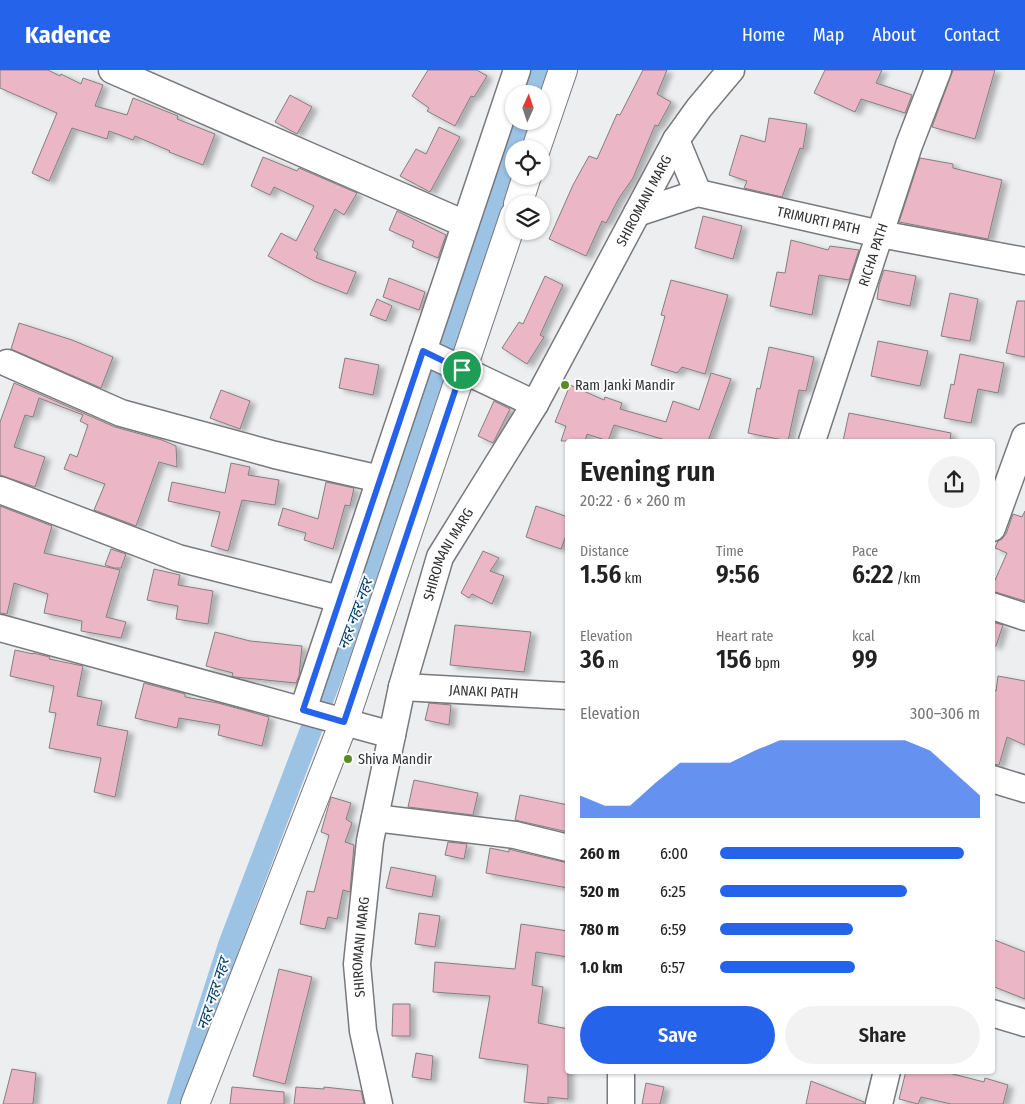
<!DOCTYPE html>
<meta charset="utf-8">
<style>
:root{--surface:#fff;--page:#f2f2f2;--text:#222;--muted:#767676;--accent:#2563eb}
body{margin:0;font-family:"Fira Sans Condensed","Noto Sans Devanagari",sans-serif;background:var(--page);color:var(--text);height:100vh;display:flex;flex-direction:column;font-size:19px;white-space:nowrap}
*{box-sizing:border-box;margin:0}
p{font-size:16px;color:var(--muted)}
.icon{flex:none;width:28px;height:28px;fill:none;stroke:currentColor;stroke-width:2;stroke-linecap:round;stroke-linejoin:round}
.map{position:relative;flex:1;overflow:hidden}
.details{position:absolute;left:565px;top:369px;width:430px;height:635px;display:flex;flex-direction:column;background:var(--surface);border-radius:5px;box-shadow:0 1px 4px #0004}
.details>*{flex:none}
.needle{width:32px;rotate:3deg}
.fabs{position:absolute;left:505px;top:15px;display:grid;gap:10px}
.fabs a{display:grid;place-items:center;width:45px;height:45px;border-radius:50%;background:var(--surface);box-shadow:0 1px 4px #0004;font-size:25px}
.pin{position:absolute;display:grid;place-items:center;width:42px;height:42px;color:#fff;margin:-21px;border:2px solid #fff;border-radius:50%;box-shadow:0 1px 5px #0007}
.round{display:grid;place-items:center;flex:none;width:52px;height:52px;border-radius:26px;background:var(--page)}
.overview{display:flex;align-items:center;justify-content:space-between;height:85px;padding:0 15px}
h1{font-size:28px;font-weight:600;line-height:38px}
.stats{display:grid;grid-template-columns:repeat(3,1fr);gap:8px;height:85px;padding:5px 15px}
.stats div{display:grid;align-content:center}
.stats b{font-size:25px;font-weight:600}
.stats small{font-size:14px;font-weight:400}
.stats p{font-size:14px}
.chart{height:140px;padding:10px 15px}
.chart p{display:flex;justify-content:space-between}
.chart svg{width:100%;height:90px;margin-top:5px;fill:var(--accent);opacity:.7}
.action{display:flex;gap:10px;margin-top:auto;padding:10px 15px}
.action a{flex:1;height:58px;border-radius:30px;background:var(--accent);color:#fff;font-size:20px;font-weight:600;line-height:58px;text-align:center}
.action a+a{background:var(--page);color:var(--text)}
ul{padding:0 15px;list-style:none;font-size:16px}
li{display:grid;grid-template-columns:80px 60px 1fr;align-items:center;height:38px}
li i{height:12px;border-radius:6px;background:var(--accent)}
header{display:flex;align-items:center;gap:30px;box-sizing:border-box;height:70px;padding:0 25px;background:var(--accent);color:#fff}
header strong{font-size:24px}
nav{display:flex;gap:28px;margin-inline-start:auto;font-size:18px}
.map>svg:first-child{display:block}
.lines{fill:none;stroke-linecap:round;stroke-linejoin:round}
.canal{stroke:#9cc2e4;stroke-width:22}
.building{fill:#ebb7c6;stroke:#817f7f;filter:url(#shadow)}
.minor-casing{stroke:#78797c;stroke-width:29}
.major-casing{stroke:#78797c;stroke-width:30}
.minor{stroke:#fff;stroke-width:26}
.major{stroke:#fff;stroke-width:28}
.route-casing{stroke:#fff;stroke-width:10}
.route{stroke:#2563eb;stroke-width:6}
.poi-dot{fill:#5a8c22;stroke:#fafbfe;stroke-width:2}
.labels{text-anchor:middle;stroke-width:4;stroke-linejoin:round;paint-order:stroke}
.street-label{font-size:14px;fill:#303031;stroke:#fafbfe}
.poi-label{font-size:14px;fill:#303031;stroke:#fafbfe;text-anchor:start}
.water-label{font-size:15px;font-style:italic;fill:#00406b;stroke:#fafbfe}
</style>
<header>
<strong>Kadence</strong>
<nav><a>Home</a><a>Map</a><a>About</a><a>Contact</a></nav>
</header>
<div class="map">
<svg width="1025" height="1034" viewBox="0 0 1025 1034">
<defs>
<filter id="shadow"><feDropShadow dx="5.5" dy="3" stdDeviation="2.5" flood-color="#0004"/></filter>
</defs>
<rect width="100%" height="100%" fill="#edeef0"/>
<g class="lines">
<!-- canal -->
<g class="canal">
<polyline points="531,24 539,0"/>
<polyline points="178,1034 229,875 357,539 522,51"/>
</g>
</g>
<!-- building -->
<g class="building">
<polygon points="0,0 48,0 60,6 61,4 81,14 83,8 103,15 95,36 127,45 133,28 178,46 177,49 215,64 203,95 169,82 170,81 135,66 133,70 109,61 107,69 72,58 49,111 32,103 57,43 0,18"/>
<polygon points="428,0 477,0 487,6 474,27 471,26 455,56 427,41 429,38 412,26"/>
<polygon points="643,0 667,0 657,24 671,32 658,56 655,55 633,108 619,128 606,153 602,151 586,186 549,169 573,115 589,86 597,89 617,44 620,45"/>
<polygon points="825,0 882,0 876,13 912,25 905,43 861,29 855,42 814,23"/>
<polygon points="953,0 995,0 975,69 932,57"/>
<polygon points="290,25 312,37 297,64 275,52"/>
<polygon points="769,48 807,54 803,79 800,78 782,127 744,118 747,111 729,105 741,65 765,72"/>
<polygon points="439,57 460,67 430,122 400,106 416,79 426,84"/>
<polygon points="263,87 297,101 299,98 357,123 344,145 335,139 314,180 318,183 316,188 356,202 347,224 314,211 268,186 281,163 296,171 314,136 274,117 270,125 251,116"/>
<polygon points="920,88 953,94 953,98 1002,110 988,169 899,152"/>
<polygon points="397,141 446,165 438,188 412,177 414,171 389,160"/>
<polygon points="703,146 742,156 733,189 695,178"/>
<polygon points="791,170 828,180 830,176 859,180 849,210 819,205 812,245 770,236 777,202 785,203"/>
<polygon points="884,200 916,206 910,236 877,229 879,215"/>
<polygon points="545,206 563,215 540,265 544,267 527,294 502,278 519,252 523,254"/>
<polygon points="389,208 425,222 419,240 383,227"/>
<polygon points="671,210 728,225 705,304 682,297 677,303 651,295 665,246 661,245"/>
<polygon points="950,223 978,229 970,271 941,266"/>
<polygon points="377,229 392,236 386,251 370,245"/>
<polygon points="1017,231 1025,231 1025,287 1006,283"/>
<polygon points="19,253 72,270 113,287 101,318 11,279"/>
<polygon points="878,271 928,281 920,316 871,306"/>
<polygon points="769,277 814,287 806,321 799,320 788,371 748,363 757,318 760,319"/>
<polygon points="960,284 1004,293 998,323 978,319 971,353 944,348 951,314 954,315"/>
<polygon points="345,288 379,295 373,325 339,318"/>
<polygon points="711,303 731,309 708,371 669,371 614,355 608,371 587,364 585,371 561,371 566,356 555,352 570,315 604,330 605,327 622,333 620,339 666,352 673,331 699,340"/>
<polygon points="14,313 115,357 162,370 176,376 177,397 159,392 136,456 94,440 105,414 64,399 70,384 77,387 88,355 80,351 83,345 39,328 33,347 25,345 14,377 45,387 35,417 0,405 0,352"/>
<polygon points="221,320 250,331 240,359 210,348"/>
<polygon points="494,331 510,339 493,373 478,366"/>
<polygon points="849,343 951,363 950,371 843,371"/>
<polygon points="231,393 250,397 248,405 279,410 275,435 242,430 228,481 211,476 220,442 168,431 172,412 225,423"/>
<polygon points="326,412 354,418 350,436 345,435 333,479 304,470 306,463 278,455 283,438 318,449"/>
<polygon points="0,436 52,456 44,483 120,500 106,547 126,552 121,568 81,561 82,551 44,543 48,524 14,513 7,544 0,543"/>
<polygon points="536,436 568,447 568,460 561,479 526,467"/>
<polygon points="1025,441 1025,531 992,521 992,517 1007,483 995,478 998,471 1002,469 1006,464 1013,444 1022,447"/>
<polygon points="111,479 126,484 121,498 114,498 105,495"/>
<polygon points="483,481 499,488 490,501 504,506 492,534 472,524 469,528 461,523"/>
<polygon points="154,499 180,505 178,515 213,521 208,554 176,549 178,536 147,530"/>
<polygon points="992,552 1003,555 996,576 992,576"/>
<polygon points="455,555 531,562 524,602 450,595"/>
<polygon points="215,562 250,571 302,576 299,606 296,613 235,607 232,606 233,603 206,596"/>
<polygon points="15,580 33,584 33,583 50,587 49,589 83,596 77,626 102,631 97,655 128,661 115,727 94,722 101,688 49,678 56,643 49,642 54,616 10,606"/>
<polygon points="998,606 1025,611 1025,675 1007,667 999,695 992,694 992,619 996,621"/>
<polygon points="144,613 185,624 185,627 218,633 269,647 262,676 218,665 220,655 179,648 177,658 135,648"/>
<polygon points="429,633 451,635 449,655 425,650"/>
<polygon points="414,710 478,723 473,745 408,737"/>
<polygon points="520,725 568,735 568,762 515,750"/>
<polygon points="331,727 351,733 346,749 352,753 345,772 354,775 350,822 343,820 337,849 328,847 325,859 300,854 307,821 314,822 329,765 321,762"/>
<polygon points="448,772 467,774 464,789 445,785"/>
<polygon points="490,778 509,782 509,779 512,780 568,793 568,818 486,803"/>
<polygon points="391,797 436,806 432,827 386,818"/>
<polygon points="419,843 440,846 435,877 415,874"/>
<polygon points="521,854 568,861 568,887 536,882 532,915 543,917 538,953 568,959 568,1029 548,1027 548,1034 524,1032 528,995 479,988 490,926 433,922 435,892 515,899"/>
<polygon points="992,869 1025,882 1025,929 992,916"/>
<polygon points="279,899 312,907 285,1014 253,1006"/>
<polygon points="393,934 410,934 410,966 392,966"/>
<polygon points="416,983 433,986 431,1010 412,1007"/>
<polygon points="12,999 36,1003 33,1034 3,1034"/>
<polygon points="906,1001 941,1001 984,1012 985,1008 1008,1015 1003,1034 951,1034 921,1027 918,1034 899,1029"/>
<polygon points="811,1011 864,1032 864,1034 806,1034"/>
<polygon points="646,1013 664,1017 660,1034 642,1034"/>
<polygon points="232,1017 284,1022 284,1034 230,1034"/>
<polygon points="296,1017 324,1019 324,1017 361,1021 364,1034 294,1034"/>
</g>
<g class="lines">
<!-- minor casing -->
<g class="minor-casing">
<g id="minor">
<polyline points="112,0 465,154"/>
<path id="s1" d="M676,70L698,123L880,164L1025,191"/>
<polyline points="637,143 698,123"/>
<polyline points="423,281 535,334"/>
<polyline points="7,293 121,343 275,385 380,409"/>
<path id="s2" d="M812,371L909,75L938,0"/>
<polyline points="0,420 178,488 340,529"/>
<polyline points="992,458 1025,367"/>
<polyline points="992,536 1025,547"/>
<polyline points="0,558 392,665"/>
<path id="s3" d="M402,617L568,626"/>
<polyline points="303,640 517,0"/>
<polyline points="992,709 1025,719"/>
<polyline points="375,748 515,765 568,778"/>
<polyline points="992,943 1025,953"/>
<polyline points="621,1001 621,1034"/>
<path id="s4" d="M379,1034L363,961L357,894L370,771L402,617L440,487L535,334L676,70L699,38L731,0"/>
<polyline points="879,1034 887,1001"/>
</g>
</g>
<!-- major casing -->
<g class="major-casing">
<g id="major">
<polyline points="536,79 563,0"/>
<polyline points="518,134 527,106"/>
<polyline points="195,1034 344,652 514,146"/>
</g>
</g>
<!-- minor -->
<use href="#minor" class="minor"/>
<!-- major -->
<use href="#major" class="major"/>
</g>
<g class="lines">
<!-- route casing -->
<g class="route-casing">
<polygon id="route" points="423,281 462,300 344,652 303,640"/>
</g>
<!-- route -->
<use href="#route" class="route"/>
</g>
<!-- markers -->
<g class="poi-dot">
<circle cx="565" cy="315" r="5"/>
<circle cx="348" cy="689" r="5"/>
</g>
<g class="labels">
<!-- street labels -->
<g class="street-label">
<text dy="5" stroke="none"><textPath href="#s4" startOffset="969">SHIROMANI MARG</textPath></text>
<text dy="5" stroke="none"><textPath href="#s1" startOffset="181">TRIMURTI PATH</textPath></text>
<text dy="5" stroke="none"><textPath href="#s2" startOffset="196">RICHA PATH</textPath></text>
<text dy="5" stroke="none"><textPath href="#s4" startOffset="564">SHIROMANI MARG</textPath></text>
<text dy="5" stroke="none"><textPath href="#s3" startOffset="82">JANAKI PATH</textPath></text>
<text dy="5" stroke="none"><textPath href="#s4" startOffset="159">SHIROMANI MARG</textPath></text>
</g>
<!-- poi labels -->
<g class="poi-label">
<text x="575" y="320">Ram Janki Mandir</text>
<text x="358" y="694">Shiva Mandir</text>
</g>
<!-- water labels -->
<g class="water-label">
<text transform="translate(355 544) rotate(-70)" y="5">नहर नहर नहर</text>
<text transform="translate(213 924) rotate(-72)" y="5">नहर नहर नहर</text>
</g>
</g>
</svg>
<div class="fabs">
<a><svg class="needle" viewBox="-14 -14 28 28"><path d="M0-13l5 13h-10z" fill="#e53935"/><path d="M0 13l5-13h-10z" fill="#767676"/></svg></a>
<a><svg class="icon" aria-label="locate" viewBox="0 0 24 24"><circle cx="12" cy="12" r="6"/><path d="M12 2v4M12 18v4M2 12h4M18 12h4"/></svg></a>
<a><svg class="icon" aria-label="layers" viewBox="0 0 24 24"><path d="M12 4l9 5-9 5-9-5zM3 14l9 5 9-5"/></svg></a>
</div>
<div class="pin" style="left:462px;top:300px;background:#1e9e55"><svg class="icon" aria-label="arrive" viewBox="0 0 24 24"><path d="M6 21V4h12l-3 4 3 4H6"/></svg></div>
<section class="details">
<div class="overview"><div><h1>Evening run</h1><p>20:22 · 6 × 260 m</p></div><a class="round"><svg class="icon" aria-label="share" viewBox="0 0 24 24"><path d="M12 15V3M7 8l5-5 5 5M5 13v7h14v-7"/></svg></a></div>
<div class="stats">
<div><p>Distance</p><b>1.56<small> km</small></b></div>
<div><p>Time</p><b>9:56</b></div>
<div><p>Pace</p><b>6:22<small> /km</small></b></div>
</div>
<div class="stats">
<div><p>Elevation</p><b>36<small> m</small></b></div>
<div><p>Heart rate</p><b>156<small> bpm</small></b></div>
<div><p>kcal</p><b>99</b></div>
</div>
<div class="chart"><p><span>Elevation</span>300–306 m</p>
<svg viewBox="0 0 160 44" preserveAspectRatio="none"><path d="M0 44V33L10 38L20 38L30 27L40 17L50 17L60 17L70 11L80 6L90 6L100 6L110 6L120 6L130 6L140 11L150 22L160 33V44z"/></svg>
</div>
<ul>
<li><b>260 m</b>6:00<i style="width:94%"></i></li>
<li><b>520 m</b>6:25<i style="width:72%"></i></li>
<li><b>780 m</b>6:59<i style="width:51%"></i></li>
<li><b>1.0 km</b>6:57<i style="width:52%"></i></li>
</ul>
<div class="action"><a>Save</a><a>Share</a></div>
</section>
</div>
